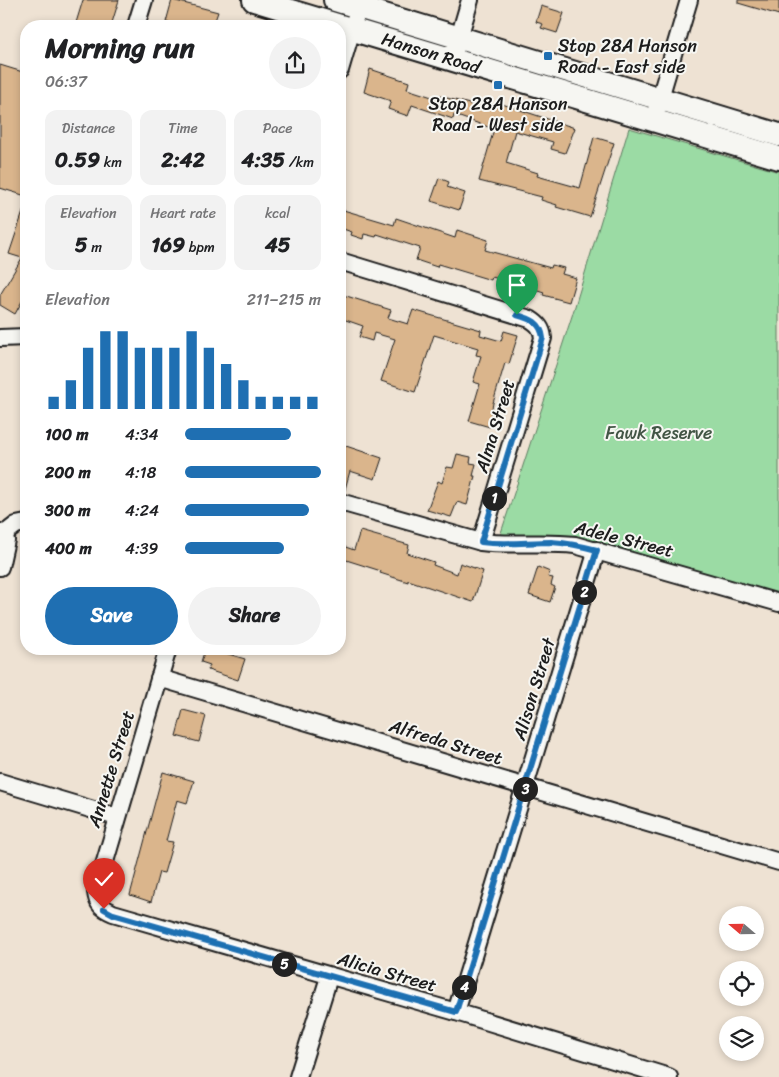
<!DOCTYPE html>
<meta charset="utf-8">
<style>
:root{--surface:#fff;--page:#f2f2f2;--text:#202124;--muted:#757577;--accent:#1f6fb2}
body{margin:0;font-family:Sriracha,sans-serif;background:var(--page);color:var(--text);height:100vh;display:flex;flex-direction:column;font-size:19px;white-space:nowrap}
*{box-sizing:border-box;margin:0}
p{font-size:16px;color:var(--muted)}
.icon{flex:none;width:28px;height:28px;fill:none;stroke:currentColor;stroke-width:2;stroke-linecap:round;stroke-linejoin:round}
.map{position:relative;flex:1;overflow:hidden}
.side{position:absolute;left:20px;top:20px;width:326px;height:635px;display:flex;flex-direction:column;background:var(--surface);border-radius:20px;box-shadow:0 2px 8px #0003}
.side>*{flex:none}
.needle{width:32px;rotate:290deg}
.fabs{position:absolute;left:719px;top:906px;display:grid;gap:10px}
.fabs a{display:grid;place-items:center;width:45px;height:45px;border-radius:50%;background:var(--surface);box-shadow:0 2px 8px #0003;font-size:25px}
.pin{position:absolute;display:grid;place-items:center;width:42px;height:42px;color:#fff;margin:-51px -21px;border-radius:50% 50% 50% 0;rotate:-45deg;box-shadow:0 0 5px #0007}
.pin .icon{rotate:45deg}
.km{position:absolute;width:25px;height:25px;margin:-12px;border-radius:50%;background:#222;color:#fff;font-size:14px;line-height:25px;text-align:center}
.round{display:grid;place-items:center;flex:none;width:52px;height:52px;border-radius:26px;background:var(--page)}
.overview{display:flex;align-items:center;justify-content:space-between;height:85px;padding:0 25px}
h1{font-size:28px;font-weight:700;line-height:38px}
.metrics{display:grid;grid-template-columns:repeat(3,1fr);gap:8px;height:85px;padding:5px 25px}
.metrics div{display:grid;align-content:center;border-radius:12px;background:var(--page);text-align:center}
.metrics b{font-size:21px;font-weight:700}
.metrics small{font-size:14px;font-weight:400}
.metrics p{font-size:14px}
.chart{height:140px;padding:10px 25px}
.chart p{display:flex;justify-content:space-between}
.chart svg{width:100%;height:90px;margin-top:5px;stroke:var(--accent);stroke-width:6}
.cta{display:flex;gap:10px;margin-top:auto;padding:10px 25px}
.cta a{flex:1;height:58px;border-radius:30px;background:var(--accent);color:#fff;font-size:20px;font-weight:700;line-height:58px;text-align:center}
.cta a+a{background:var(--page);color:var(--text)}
ul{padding:0 25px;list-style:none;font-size:16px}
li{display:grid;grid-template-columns:80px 60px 1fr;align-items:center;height:38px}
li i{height:12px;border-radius:6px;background:var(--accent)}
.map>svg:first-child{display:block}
.green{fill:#9bdba4;stroke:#5c7c60}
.building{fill:#dab58c;stroke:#1c1c1c}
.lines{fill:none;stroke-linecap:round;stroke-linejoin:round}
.minor-casing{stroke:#1c1c1c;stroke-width:20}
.secondary-casing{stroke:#1c1c1c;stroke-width:26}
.minor{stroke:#f6f6f2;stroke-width:16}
.secondary{stroke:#f6f6f2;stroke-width:22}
.route-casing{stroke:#fff;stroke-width:10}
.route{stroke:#1f6fb2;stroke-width:6}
.poi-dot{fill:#1f6fb2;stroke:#f6f6f2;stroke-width:2}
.labels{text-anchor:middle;stroke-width:4;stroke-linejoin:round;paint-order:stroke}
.poi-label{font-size:18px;fill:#1c1c1c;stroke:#f6f6f2;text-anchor:start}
.street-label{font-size:18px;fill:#1c1c1c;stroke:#f6f6f2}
.park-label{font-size:18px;fill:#425545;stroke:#f6f6f2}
</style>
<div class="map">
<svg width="779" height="1077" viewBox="0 0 779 1077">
<rect width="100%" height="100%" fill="#eee2d3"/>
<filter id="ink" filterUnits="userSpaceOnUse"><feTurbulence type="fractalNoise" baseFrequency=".02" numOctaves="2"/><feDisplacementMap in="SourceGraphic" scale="10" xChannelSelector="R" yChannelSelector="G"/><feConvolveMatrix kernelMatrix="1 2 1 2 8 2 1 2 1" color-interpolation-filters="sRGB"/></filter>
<g filter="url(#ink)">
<!-- green -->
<polygon class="green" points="629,128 779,172 779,596 596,541 558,538 499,539 572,316"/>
<!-- building -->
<g class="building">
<polygon points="83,0 119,0 111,26 75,26"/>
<polygon points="172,0 218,12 213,26 178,26 166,22"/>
<polygon points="738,0 779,0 779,15 738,3"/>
<polygon points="541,6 564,13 557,33 541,28 543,24 536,22"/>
<polygon points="0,65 26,73 26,122 22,138 24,139 22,144 26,146 26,196 0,188"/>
<polygon points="370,69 409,82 407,89 435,98 436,95 477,106 479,100 498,107 499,103 575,128 565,153 551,149 553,142 515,131 506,163 538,173 537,176 580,188 594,137 614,143 590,217 556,207 557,205 541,200 542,197 479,181 494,129 454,115 453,119 412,105 408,116 388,109 391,101 364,92"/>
<polygon points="439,178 449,182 447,187 465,193 459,210 431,201"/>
<polygon points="24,209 26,209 26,294 15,314 0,305 0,295 22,258 9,254"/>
<polygon points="340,209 394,225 396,218 455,238 457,230 488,240 485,250 551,268 552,265 564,268 562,274 576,278 569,302 543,295 544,292 525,286 527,281 504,274 503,280 492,277 491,280 438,264 437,267 416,260 420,248 377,234 376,237 364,234 363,239 351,235 352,232 340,228"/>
<polygon points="340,294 391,310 388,318 408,324 413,310 481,330 480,335 501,341 504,331 518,335 509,364 505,363 493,403 491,414 493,415 490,427 469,421 480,384 473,382 481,356 476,355 478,348 434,335 415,392 381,381 395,339 374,333 372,341 359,337 363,326 340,318"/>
<polygon points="340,444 382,458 375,479 350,471 344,493 340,492"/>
<polygon points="457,454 471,457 470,463 476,464 473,476 475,476 467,505 457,502 451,517 427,510 438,481 442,483 447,467 453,468"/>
<polygon points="360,531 409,545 407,553 434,562 433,565 457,574 460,563 483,571 473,602 408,580 408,582 380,573 381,571 340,558 340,545 354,550"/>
<polygon points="538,567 550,572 548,577 553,578 551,585 555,587 550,602 529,595"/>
<polygon points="205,649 212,649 245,659 238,680 208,670 210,665 201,662"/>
<polygon points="183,710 206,716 199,742 176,736"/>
<polygon points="163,772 194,781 187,803 177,800 166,841 173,842 164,873 159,872 151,902 130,895"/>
</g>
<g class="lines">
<!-- minor casing -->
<g class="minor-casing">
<g id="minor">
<polyline points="136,26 144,0"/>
<polyline points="456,48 470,0"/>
<polyline points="340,70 355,19"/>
<polyline points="657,108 689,0"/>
<path d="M340,261L530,319C538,324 542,328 543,338L481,542"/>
<polyline points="0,338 26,337"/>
<path d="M340,502L481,542C512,546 544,541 575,545L779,603"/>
<polyline points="0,532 6,540 0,567"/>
<polyline points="3,535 16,525 26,523"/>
<path d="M168,649L96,892C97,904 102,908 113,913L456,1012L669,1077"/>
<polyline points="159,678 779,862"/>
<polyline points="0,782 117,817"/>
<polyline points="456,1012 597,550"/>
<polyline points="298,1077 329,977"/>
</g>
</g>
<!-- secondary casing -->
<g class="secondary-casing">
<g id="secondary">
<polyline points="254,0 779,158"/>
<polyline points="335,0 779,135"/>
</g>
</g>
<!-- minor -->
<use href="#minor" class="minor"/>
<!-- secondary -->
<use href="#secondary" class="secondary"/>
</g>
</g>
<g class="lines" filter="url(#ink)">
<!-- route casing -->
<g class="route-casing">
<path id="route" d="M104,909L113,914L456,1012L597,550C582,546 567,543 551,542C527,542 504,545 481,542L543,338C541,322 531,319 517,315"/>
</g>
<!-- route -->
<use href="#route" class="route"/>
</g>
<!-- markers -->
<g class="poi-dot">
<rect x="543" y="51" width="10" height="10" rx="2.5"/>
<rect x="493" y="80" width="10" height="10" rx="2.5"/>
</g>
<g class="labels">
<!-- poi labels -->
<g class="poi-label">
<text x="558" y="52">Stop 28A Hanson<tspan x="558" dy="21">Road - East side</tspan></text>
<text x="498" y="110" text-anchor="middle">Stop 28A Hanson<tspan x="498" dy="21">Road - West side</tspan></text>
</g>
<!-- street labels -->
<g class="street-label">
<text transform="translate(431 53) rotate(17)" y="6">Hanson Road</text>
<text transform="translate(495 426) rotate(-73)" y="6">Alma Street</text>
<text transform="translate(624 539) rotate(14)" y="6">Adele Street</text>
<text transform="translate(534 689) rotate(-73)" y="6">Alison Street</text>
<text transform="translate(446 742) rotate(17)" y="6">Alfreda Street</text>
<text transform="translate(111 769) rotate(-73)" y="6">Annette Street</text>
<text transform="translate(387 972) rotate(16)" y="6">Alicia Street</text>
</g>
<!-- park labels -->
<g class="park-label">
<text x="659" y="439">Fawk Reserve</text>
</g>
</g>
</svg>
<div class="fabs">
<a><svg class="needle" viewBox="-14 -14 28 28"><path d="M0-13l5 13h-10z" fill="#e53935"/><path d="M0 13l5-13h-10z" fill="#757577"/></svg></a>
<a><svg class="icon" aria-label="locate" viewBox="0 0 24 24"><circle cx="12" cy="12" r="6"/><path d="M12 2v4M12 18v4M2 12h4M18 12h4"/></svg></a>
<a><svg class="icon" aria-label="layers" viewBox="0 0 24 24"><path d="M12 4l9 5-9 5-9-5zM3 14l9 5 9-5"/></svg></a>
</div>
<div class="pin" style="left:517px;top:315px;background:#1e9e55"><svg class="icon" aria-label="arrive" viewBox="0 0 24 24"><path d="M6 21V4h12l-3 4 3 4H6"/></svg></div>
<div class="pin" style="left:104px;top:909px;background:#d93025"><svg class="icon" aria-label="check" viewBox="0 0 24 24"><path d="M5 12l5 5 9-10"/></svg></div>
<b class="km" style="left:494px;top:498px">1</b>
<b class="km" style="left:584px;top:592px">2</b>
<b class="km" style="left:525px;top:789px">3</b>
<b class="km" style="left:464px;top:987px">4</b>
<b class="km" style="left:284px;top:964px">5</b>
<section class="side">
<div class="overview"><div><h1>Morning run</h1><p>06:37</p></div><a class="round"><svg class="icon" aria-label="share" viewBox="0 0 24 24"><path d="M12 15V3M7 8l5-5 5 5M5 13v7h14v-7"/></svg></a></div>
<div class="metrics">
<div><p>Distance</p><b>0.59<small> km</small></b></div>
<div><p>Time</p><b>2:42</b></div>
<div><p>Pace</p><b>4:35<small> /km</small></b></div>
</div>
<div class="metrics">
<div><p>Elevation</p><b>5<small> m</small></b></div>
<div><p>Heart rate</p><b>169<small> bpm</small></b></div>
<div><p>kcal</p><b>45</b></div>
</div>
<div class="chart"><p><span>Elevation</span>211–215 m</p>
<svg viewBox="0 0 160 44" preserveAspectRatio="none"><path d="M5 44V38M15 44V30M25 44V14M35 44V6M45 44V6M55 44V14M65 44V14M75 44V14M85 44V6M95 44V14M105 44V22M115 44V30M125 44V38M135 44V38M145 44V38M155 44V38"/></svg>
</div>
<ul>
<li><b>100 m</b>4:34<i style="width:78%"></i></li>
<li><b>200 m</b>4:18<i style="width:100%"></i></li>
<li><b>300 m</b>4:24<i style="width:91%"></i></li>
<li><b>400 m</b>4:39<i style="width:73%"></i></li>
</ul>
<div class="cta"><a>Save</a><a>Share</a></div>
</section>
</div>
